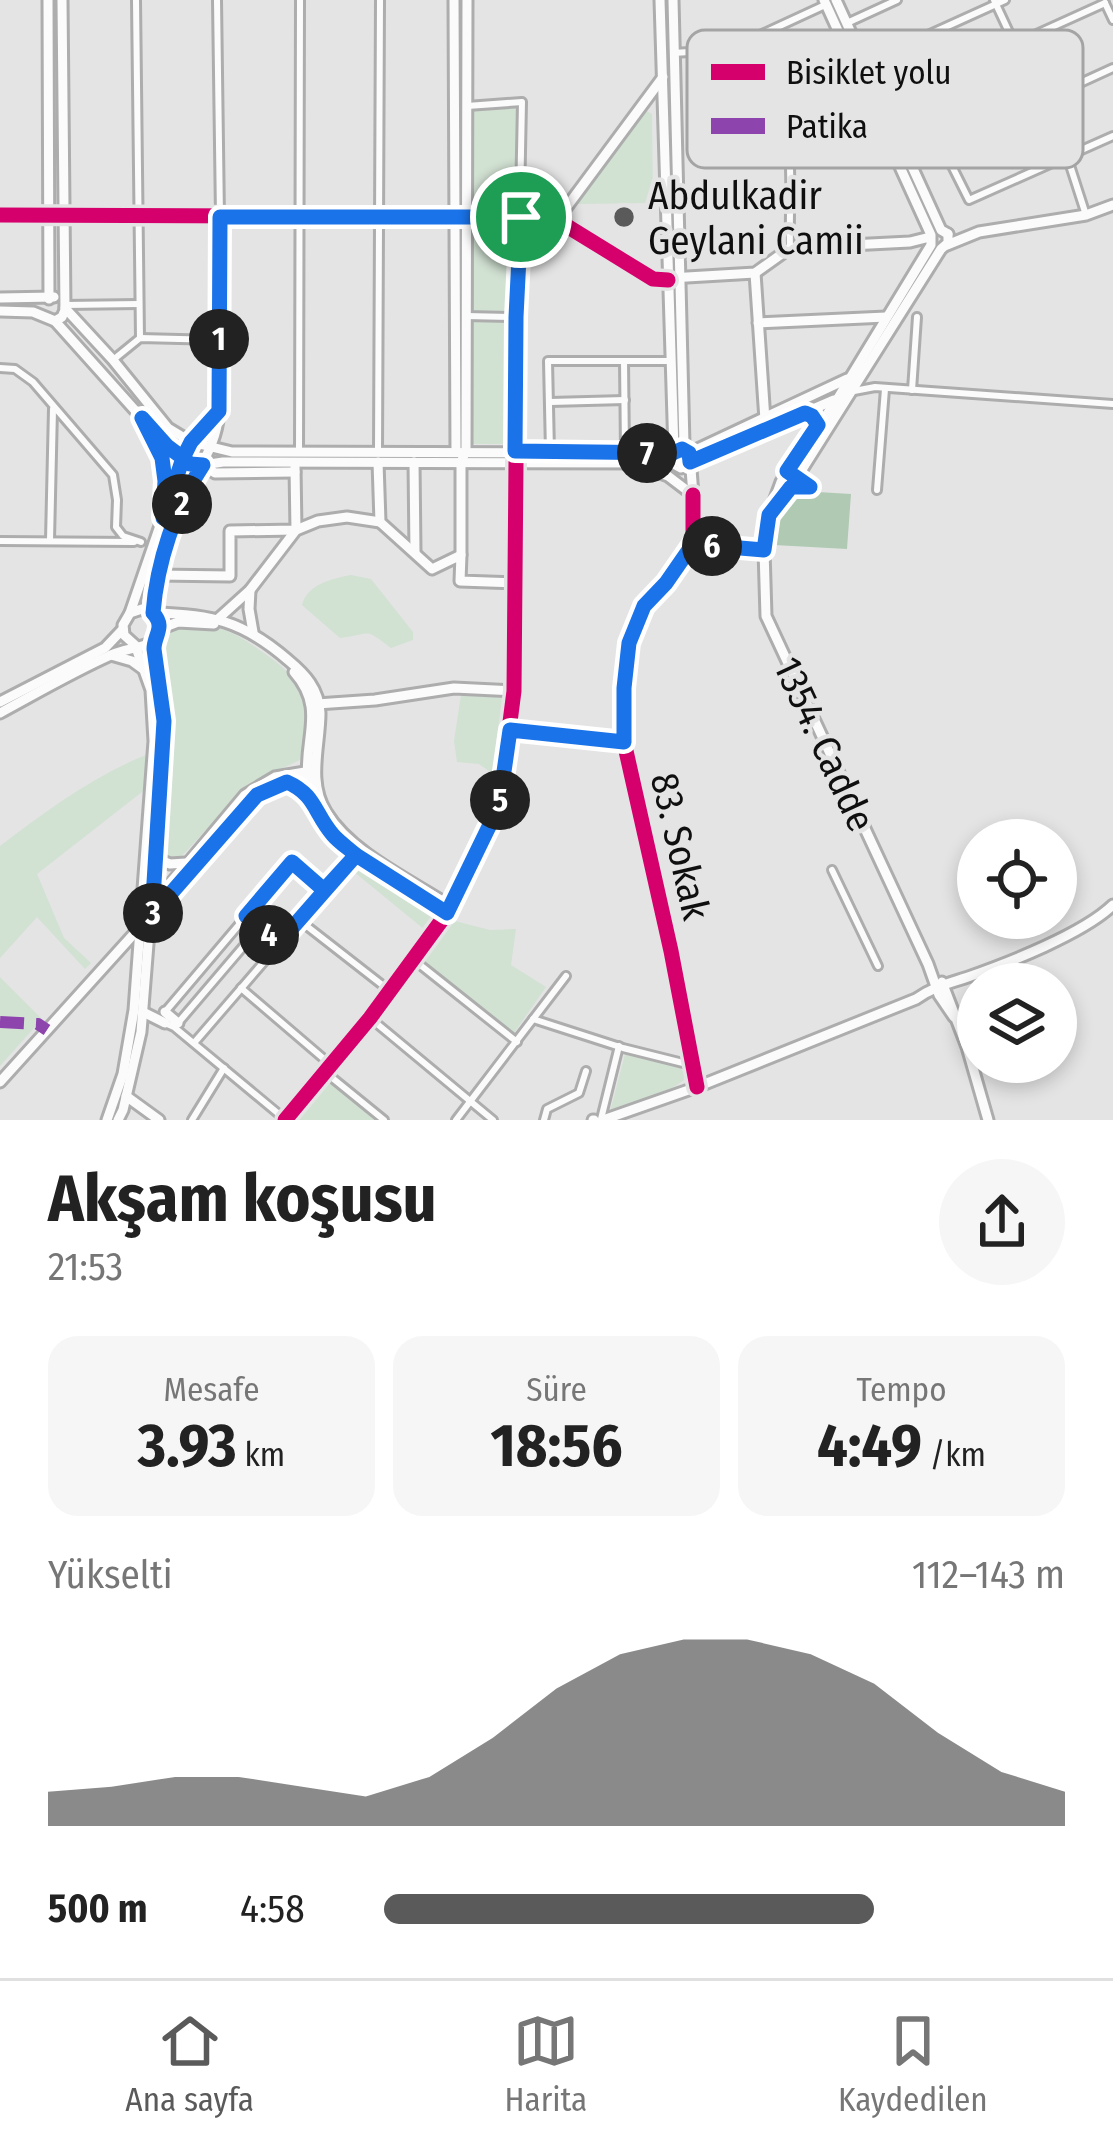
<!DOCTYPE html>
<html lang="tr">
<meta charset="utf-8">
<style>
:root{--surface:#fff;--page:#f6f6f6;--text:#222;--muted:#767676;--line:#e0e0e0;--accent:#5a5a5a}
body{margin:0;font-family:"Fira Sans Condensed",sans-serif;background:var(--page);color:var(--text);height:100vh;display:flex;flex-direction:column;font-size:45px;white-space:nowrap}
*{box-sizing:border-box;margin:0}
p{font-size:39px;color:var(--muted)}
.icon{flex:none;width:66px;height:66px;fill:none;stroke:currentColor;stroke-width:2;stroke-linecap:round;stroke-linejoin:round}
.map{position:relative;height:1120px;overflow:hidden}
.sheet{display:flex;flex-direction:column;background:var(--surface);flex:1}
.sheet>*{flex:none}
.fabs{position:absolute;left:957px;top:819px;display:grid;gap:24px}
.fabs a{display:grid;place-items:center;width:120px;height:120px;border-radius:50%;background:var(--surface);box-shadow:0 6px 18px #0003;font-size:60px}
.pin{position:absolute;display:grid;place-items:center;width:102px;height:102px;color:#fff;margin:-51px;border:6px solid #fff;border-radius:50%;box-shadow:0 3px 12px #0007}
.km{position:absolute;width:60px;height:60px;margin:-30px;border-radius:50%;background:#222;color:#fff;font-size:33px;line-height:60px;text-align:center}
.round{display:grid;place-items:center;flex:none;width:126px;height:126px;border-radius:63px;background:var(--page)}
.overview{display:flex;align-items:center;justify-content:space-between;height:204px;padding:0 48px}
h1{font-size:66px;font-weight:700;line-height:90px}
.metrics{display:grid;grid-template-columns:repeat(3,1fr);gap:18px;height:204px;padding:12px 48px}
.metrics div{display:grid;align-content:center;border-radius:30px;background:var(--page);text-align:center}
.metrics b{font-size:60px;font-weight:700}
.metrics small{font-size:33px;font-weight:400}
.metrics p{font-size:33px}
.chart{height:336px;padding:24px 48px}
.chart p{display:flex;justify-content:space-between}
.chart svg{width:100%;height:216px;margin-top:12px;fill:var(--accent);opacity:.7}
ul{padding:0 48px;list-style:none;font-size:39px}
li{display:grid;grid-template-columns:192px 144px 1fr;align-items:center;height:90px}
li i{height:30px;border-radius:15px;background:var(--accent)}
.dock{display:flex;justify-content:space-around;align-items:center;height:168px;border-top:3px solid var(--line);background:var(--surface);font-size:33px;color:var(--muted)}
.dock a{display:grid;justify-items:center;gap:6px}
.dock .current{color:var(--accent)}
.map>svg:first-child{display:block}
.green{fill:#d1e1d2}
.forest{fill:#b0c9b3}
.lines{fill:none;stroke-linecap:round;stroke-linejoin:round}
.street-casing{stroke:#adadae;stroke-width:12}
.secondary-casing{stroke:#adadae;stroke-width:15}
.street{stroke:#fbfbfb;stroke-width:6}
.secondary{stroke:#fbfbfb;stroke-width:9}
.quiet{stroke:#8e44ad;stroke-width:12;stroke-dasharray:24 12;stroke-linecap:butt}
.cycleway-casing{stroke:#e4e4e5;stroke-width:22}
.cycleway{stroke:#d6006c;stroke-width:15}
.route-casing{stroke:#fff;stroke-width:24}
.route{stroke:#1a73e8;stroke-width:15}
.poi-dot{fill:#5a5a5a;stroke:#e4e4e5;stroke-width:4.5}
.labels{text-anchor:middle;stroke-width:9;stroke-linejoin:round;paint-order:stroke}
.poi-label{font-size:39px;fill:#0f0f0f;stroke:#e4e4e5;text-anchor:start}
.street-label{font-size:39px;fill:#0f0f0f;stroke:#e4e4e5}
.key{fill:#e4e4e5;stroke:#a4a4a5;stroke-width:3}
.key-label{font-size:33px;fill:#0f0f0f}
</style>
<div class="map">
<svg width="1113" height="1120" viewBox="0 0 1113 1120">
<rect width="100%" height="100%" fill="#e4e4e5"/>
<!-- green -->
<g class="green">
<polygon points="518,105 518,211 472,209 472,108"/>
<polygon points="645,110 652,114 653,203 576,204"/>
<polygon points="473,224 511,225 510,312 472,312"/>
<polygon points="472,321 511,321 510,444 472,444"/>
<path d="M351,575L371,579L413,632V640L391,648C363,627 373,634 340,638L302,605C308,584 331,579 351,575Z"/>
<path d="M178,626C191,626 204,625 217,628C233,632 246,640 258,649C285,667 308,685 307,723C307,736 307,748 300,760L247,785L182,856L172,859L162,853C165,815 170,776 170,738C170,707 156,660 164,634Z"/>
<polygon points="461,695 508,698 499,778 479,764 457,762 454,741"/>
<path d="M146,755L149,759L147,788L37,874L64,938L91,963L85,969L37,917L0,958V846C45,812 93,776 146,755Z"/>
<polygon points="365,865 441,917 430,934 353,871"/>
<polygon points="451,920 490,930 516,929 511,965 546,987 514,1033 422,959"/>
<polygon points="0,977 42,1019 0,1066"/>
<polygon points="625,1054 679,1067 684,1072 684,1080 674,1087 610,1112"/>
<polygon points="328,1078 379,1120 295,1120"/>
</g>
<!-- forest -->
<path class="forest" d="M801,491L851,494L847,549L774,545C778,523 779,502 801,491Z"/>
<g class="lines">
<!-- street casing -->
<g class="street-casing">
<g id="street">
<polyline points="136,0 140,338"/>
<polyline points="217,0 220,217 219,410"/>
<polyline points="994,0 1067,156 1086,215"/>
<polyline points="1105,3 1113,20"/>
<polyline points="847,23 897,0"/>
<polyline points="738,49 747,41 825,5"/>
<path d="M673,53L738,49C757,59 786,128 789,151C792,182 789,216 790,248"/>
<polyline points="866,63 1005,0"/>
<polyline points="884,103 1105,3"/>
<polyline points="467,106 522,102 515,451"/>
<polyline points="789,145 873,107"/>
<polyline points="942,146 969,200 1113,136"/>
<polyline points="910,161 1113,68"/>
<polyline points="0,215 455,217"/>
<polyline points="65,305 139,304"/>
<polyline points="466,316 516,317"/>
<polyline points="113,360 140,338 219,340"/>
<polyline points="624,361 625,452"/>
<polyline points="0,368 15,369 33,382 113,475 117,500 116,527 123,536 141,542"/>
<polyline points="912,390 917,317"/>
<polyline points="854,391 875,387 1113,404"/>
<polyline points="550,402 625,400"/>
<polyline points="378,451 380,0"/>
<polyline points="299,452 300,0"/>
<polyline points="550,452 548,361 672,361"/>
<polyline points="877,490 885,389"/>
<polyline points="693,495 693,544 666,583 644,606 629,643 624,688 624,742 671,951 696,1087"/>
<polyline points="50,540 53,409"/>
<polyline points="0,541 134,542"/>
<polyline points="693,544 764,550"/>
<polyline points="510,730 624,742"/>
<polyline points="832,870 878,966"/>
<polyline points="246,916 278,944"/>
<polyline points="299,920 390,991"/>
<polyline points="414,960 517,1042"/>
<polyline points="241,988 331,1065"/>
<polyline points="165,1012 292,862 324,890"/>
<polyline points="370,1018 493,1120"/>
<polyline points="533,1019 623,1048 691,1065"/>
<polyline points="165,1023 174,1027 286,1120"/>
<polyline points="178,1023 259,928"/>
<polyline points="194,1043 356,855"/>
<polyline points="325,1072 384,1120"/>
<polyline points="601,1119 619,1046"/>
<polyline points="192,1120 224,1068"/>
<polyline points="456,1120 566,976"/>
<polyline points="544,1120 547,1109 579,1093 586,1071"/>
</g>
</g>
<!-- secondary casing -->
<g class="secondary-casing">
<g id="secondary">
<polyline points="48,0 49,299"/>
<polyline points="454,0 456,452"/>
<polyline points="660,0 674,451"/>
<polyline points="673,0 684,445 690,456 693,495"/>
<polyline points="824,0 931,235 931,245 838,398 781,482 769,515 764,550 766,616 928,964 939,995 954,1017"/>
<polyline points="836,0 941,230 948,234"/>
<polyline points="455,217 557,220 653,279 755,273 790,248 910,242 930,237"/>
<polyline points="557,220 663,77"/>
<polyline points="947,245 979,232 1086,215 1113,205"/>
<polyline points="755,273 765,420"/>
<polyline points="0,298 54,297"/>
<polyline points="65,308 113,360 168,428 191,442 232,452 673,453 682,449 687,451"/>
<polyline points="0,311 33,312 55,321"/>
<polyline points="55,321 62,317 65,310 62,0"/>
<polyline points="55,321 167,446 191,464 203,465 215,473 295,472"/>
<polyline points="758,323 886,317"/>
<path d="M219,411C217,444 201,464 187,492C170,526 155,576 153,613C212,614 243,621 288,660C305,674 319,689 320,713C320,746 307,781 326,812C351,853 410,880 450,906"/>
<polyline points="150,434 162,458 164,498"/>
<polyline points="689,453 847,379"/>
<polyline points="378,462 380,522 432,569 461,555 460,581 516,583"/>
<polyline points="414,462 415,552"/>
<polyline points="690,462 834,400"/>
<polyline points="203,465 223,462 672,463 681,468 689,463"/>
<polyline points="640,466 668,476 693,495"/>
<polyline points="791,486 810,487"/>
<polyline points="776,506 791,487 941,249 948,243 948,234"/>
<polyline points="461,555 461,462 466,451 467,0"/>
<polyline points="157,575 230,576 230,531 296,530 295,467"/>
<polyline points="250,590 249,609 253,632"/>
<polyline points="130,613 186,450 219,411"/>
<polyline points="219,618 250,590 296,530 318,521 347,517 380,522"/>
<polyline points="160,629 178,622 214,624"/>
<polyline points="111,655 132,661 143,669"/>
<path d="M294,672C327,709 303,739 308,780C315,845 397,881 447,913"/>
<polyline points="0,702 105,648 123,629"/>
<polyline points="317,704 375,700 454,688 514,691"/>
<path d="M0,713C37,693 73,672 111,655C126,648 143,649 155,640"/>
<polyline points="155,858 170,864 186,863"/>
<polyline points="152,906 245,795 275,777 311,771"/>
<polyline points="153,914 257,795 287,782 313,779"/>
<polyline points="942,982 967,1047 988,1120"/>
<polyline points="143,1012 165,1023"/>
<polyline points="165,1012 178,1023"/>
<polyline points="0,1082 141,926"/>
<polyline points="126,1096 159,1120"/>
<polyline points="107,1120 123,1074 134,1010 154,741 151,690 135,645 124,635 123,625 130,613 142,609 156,616 160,629"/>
<polyline points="118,1120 123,1110 141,1032 162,768 164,721 154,641"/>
<polyline points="285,1120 370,1018 447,913 499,807 514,691 516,462"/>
<polyline points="593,1120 594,1120"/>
<path d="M603,1120L697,1087L916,999C935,986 947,984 968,977C1008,963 1083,934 1113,905"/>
</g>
</g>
<!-- street -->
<use href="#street" class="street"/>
<!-- secondary -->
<use href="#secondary" class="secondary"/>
<!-- quiet -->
<polyline class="quiet" points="0,1022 38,1024 47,1030"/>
<!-- cycleway casing -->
<g class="cycleway-casing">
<g id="cycleway">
<polyline points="0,215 466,217 557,220 653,279 668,280"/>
<polyline points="693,495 693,544 666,583 644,606 629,643 624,688 624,742 671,951 697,1087"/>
<polyline points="285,1120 370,1018 447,913 499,807 514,691 516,462"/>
</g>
</g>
<!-- cycleway -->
<use href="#cycleway" class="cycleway"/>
</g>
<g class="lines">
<!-- route casing -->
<g class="route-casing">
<path id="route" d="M521,217H220L219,411L191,442L183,458L167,446L142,418L162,458L165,481L163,518L183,458L190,464L203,465C175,508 157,562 153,613C166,627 154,635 154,649L164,721L152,915L257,795L287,782C316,795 314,813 333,835C339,842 348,848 356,855L278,944L246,916L292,862L324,890L356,855L447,913L499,806L510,730L624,742V688L629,643L644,606L666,583L693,544L764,550L769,515L791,487H810L787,471L818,425L812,416L805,413L690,462L689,453L682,449L673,453L515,451L516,317L521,217"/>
</g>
<!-- route -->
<use href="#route" class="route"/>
</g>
<!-- markers -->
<circle class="poi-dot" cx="624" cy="217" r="12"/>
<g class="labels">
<!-- poi labels -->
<g class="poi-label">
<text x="648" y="209">Abdulkadir<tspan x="648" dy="45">Geylani Camii</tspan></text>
</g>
<!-- street labels -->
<g class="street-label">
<text transform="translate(825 744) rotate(65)" y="14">1354. Cadde</text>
<text transform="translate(681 846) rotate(77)" y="14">83. Sokak</text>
</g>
</g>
<!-- legend -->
<rect x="687" y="30" width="396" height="138" rx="18" class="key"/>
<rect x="711" y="64" width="54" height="16" fill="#d6006c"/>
<rect x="711" y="118" width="54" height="16" fill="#8e44ad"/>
<g class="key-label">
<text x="786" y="84">Bisiklet yolu</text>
<text x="786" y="138">Patika</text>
</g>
</svg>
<div class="fabs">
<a><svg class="icon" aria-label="locate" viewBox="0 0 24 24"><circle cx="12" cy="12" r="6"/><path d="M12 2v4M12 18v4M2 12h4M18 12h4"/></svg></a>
<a><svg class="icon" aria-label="layers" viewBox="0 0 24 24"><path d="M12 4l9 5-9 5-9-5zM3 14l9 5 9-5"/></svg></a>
</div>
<div class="pin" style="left:521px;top:217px;background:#1e9e55"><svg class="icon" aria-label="arrive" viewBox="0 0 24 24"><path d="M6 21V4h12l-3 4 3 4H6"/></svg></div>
<b class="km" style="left:219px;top:339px">1</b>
<b class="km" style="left:182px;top:504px">2</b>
<b class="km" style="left:153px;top:913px">3</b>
<b class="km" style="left:269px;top:935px">4</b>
<b class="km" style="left:500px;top:800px">5</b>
<b class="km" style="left:712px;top:546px">6</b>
<b class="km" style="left:647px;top:453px">7</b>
</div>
<section class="sheet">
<div class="overview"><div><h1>Akşam koşusu</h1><p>21:53</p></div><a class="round"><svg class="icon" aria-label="share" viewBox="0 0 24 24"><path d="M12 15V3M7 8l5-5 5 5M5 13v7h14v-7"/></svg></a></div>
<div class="metrics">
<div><p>Mesafe</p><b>3.93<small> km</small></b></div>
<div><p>Süre</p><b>18:56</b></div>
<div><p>Tempo</p><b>4:49<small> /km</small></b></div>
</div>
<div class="chart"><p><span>Yükselti</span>112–143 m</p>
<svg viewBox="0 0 160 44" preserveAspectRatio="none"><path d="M0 44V37L10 36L20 34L30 34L40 36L50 38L60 34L70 26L80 16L90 9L100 6L110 6L120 9L130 15L140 25L150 33L160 37V44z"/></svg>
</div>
<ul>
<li><b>500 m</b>4:58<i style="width:72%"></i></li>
</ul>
</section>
<nav class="dock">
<a class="current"><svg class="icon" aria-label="home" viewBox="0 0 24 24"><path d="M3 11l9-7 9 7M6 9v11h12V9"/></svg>Ana sayfa</a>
<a><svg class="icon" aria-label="map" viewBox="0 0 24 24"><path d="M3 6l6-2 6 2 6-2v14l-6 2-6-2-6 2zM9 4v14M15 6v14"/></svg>Harita</a>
<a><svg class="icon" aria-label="saved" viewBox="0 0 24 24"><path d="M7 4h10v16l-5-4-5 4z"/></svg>Kaydedilen</a>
</nav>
